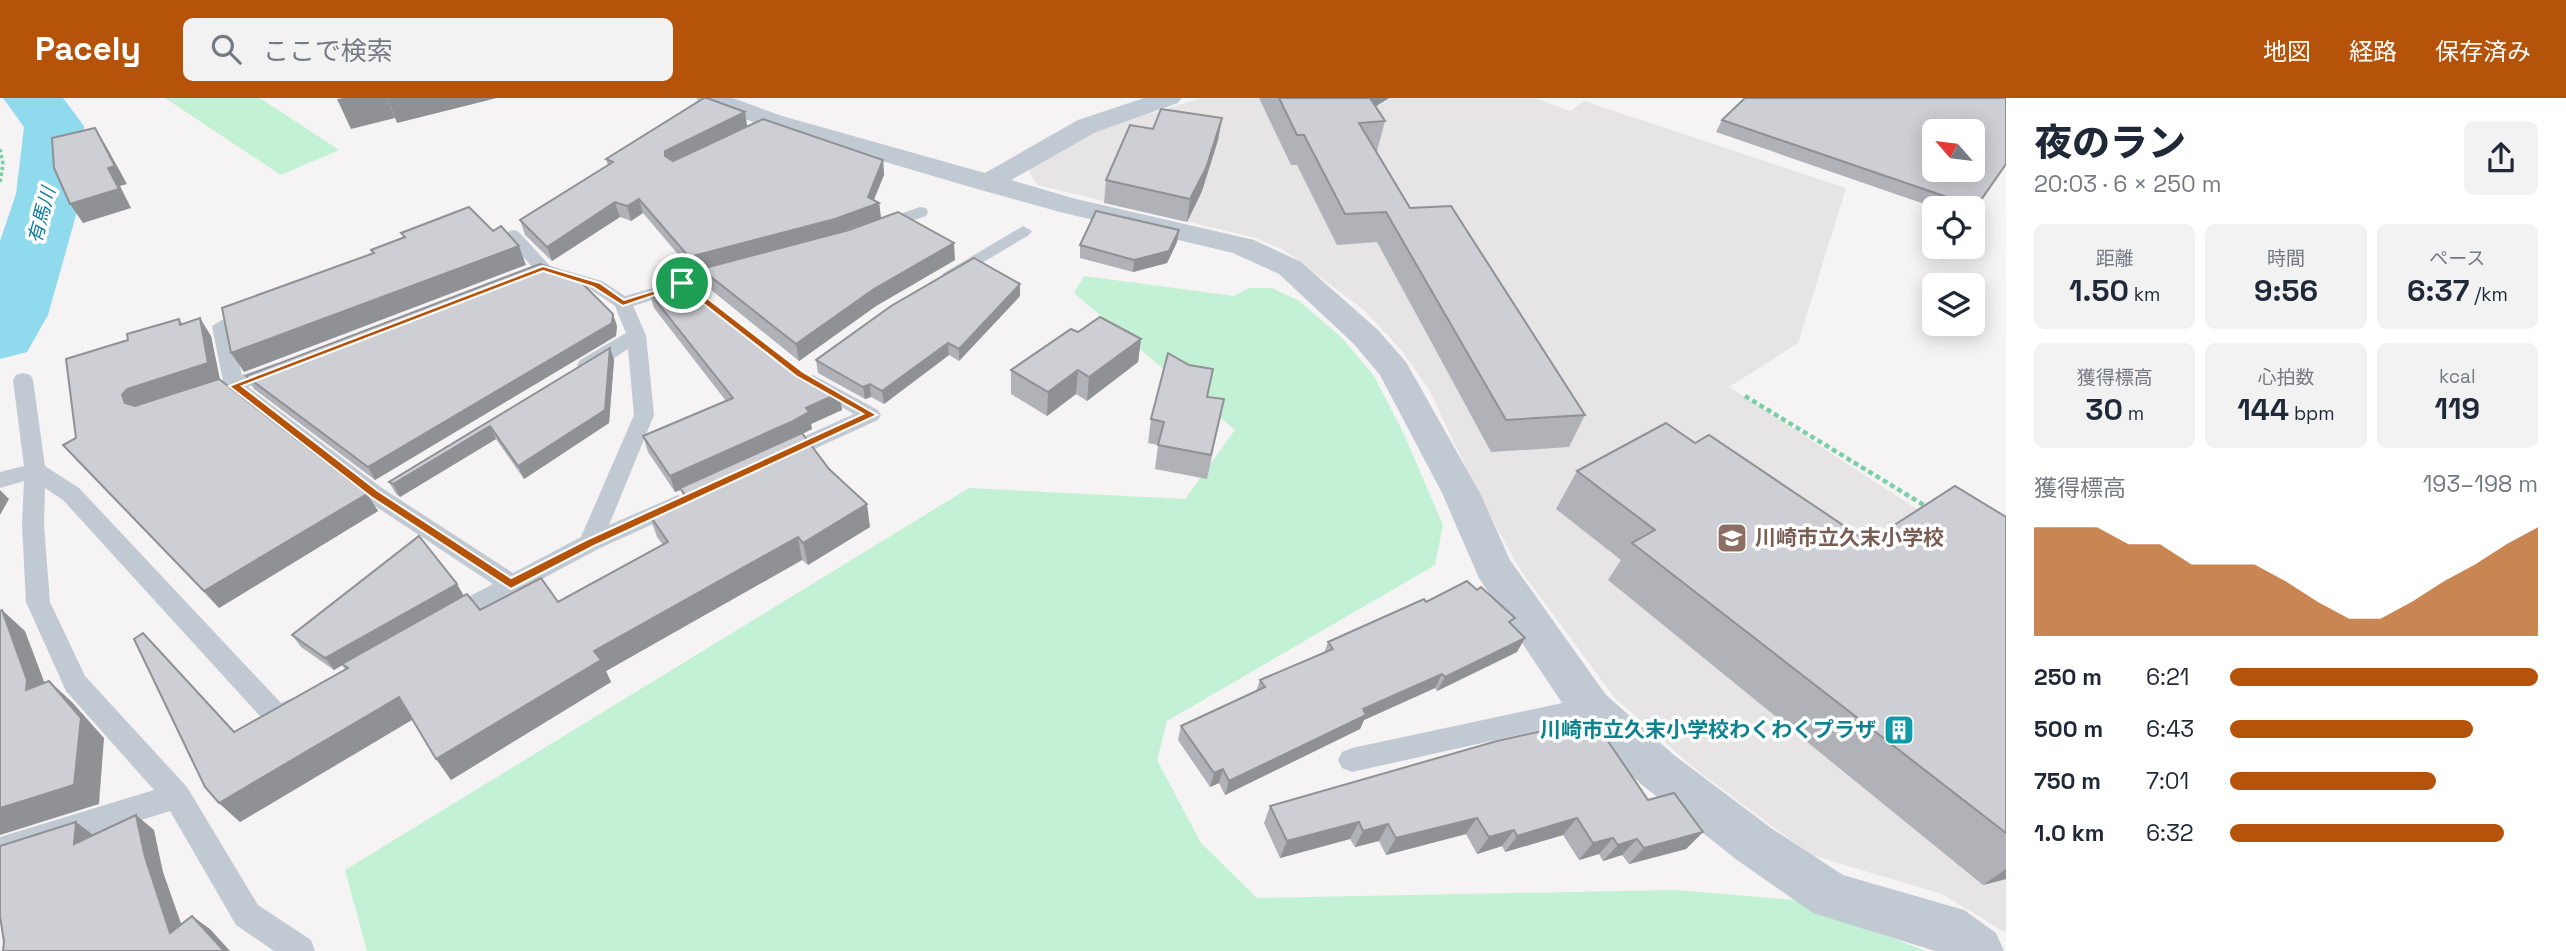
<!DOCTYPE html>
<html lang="ja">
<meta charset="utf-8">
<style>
:root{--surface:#fff;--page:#f2f2f3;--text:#1f2937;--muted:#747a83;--accent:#b45309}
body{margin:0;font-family:"Space Grotesk","Noto Sans JP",sans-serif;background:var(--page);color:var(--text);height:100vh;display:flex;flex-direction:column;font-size:26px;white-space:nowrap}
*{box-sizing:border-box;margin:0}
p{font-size:23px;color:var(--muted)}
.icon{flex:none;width:38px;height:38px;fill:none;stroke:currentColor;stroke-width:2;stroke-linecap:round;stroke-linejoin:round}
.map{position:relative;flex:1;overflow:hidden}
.sheet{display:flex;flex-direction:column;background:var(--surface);width:560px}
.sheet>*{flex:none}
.needle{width:46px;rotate:298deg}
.tools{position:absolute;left:1922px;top:21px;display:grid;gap:14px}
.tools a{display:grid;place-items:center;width:63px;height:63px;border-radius:10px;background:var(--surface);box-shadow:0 4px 18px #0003;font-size:35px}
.pin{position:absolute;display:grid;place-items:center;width:60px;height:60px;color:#fff;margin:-30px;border:4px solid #fff;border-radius:50%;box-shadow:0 2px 7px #0007}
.round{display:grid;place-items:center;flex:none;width:74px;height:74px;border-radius:10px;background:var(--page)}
.head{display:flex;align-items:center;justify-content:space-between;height:119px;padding:0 28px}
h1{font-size:38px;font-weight:800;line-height:52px}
.stats{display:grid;grid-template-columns:repeat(3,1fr);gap:10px;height:119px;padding:7px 28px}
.stats div{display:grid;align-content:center;border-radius:10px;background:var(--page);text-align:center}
.stats b{font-size:30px;font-weight:800}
.stats small{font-size:19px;font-weight:400}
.stats p{font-size:19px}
.chart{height:196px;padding:14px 28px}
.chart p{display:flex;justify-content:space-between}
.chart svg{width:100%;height:126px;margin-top:7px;fill:var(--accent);opacity:.7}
ul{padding:0 28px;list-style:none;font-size:23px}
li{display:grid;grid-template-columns:112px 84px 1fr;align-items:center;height:52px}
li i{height:18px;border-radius:9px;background:var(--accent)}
header{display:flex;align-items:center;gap:42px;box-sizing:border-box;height:98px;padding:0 35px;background:var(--accent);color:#fff}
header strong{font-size:33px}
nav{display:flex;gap:38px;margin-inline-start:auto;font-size:24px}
.search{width:490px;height:63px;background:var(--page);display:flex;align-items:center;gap:18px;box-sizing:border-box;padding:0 24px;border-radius:10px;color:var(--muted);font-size:26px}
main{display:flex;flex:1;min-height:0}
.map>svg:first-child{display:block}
.education{fill:#e6e4e5}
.green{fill:#c3f1d5}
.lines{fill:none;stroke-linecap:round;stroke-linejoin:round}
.river{fill:#90daee;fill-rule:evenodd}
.path-far1{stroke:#7ad0a6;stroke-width:3.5;stroke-dasharray:3.5 2.5;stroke-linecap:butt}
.path{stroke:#7ad0a6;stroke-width:4.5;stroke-dasharray:5 3.5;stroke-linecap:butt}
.service{fill:#c1cad2;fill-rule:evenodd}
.minor{fill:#c1cad2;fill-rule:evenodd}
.wall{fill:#b0b2b7}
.shaded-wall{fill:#909195}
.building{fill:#cdcfd5;stroke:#909195;stroke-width:2;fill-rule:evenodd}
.route{fill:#b45309;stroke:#fff;stroke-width:2;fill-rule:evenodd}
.labels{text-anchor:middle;stroke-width:7;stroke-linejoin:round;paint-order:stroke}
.far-water-label{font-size:19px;font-style:italic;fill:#0c7c9b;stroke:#fff}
.education-label{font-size:21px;font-weight:bold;fill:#785e54;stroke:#fff;text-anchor:start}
.culture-label{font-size:21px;font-weight:bold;fill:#0d838f;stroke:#fff;text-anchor:end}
</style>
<header>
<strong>Pacely</strong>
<div class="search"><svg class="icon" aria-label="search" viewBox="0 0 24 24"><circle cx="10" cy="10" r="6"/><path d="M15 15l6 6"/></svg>ここで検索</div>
<nav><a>地図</a><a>経路</a><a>保存済み</a></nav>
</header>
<main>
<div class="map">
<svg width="2006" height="853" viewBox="0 0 2006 853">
<rect width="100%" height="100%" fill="#f5f3f3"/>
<!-- education -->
<polygon class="education" points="1202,0 1535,0 1570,13 1584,3 1846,90 1798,245 1729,289 2006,469 2006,835 1942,796 1811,757 1694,670 1614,599 1521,473 1486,411 1429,292 1403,254 1364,212 1284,152 1256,140 1037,87 1027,70 1080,40 1122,24"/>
<!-- green -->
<g class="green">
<polygon points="165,0 260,0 339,52 281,77"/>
<polygon points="1084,178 1234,198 1249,190 1272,190 1299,203 1342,240 1374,278 1404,336 1443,427 1435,467 1167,623 1157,662 1201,745 1257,800 1674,792 1794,802 1926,853 367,853 345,772 969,390 1185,401 1235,332 1074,195"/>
</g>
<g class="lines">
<!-- river -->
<polygon class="river" points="3,0 63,0 84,28 82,96 48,217 27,254 0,261 0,143 16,96 24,29"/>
<!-- path-far1 -->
<polyline class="path-far1" points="0,51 3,66 0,85"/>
<!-- path -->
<polyline class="path" points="1745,298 1927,409"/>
<!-- service -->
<g class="service">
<polygon points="920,109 926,110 928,114 926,118 879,134 870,129 873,125"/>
<polygon points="1023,128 1032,133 1029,137 957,180 951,181 942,176"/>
<path d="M512,132L518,133L550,168L602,183L625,198L732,167L741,172L738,176L633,208L646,237L654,317L609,427L678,397L686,399L689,405L686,411L598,451L449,531L440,528L437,521L440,514L493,486L366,402L230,295L200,306L193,304L190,299L193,294L223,283L212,228L222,222L229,224L242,277L277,265L284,266L287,271L284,276L248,289L382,390L513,475L581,439L634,317L628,251C614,259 596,276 580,272L577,267L580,262L626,235L615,208L590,191L537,174L503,137Z"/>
<polygon points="23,275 30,277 33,282 45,368 79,390 281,605 295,599 304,602 308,610 304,618 278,631 269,628 63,402 45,390 44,427 50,504 85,578 187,689 258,807 311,842 315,853 274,853 236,827 170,713 0,767 0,739 154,692 66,593 26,504 22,427 24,383 0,390 0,374 24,368 13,282 16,277"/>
<polygon points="813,277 878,312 881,317 878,322 790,362 782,365 774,362 771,357 774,352 854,316 806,289 803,284 806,279"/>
<polygon points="1590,599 1599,602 1603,610 1599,618 1590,621 1352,674 1342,670 1338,662 1342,654 1352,650"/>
</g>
<!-- minor -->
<polygon class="minor" points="696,0 733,0 782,18 985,75 1078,22 1144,0 1182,0 1178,5 1096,34 1011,82 1076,101 1254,142 1301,164 1378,232 1406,264 1480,395 1510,462 1606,597 1674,657 1771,730 1843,777 1964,812 1996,835 2004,853 1935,853 1813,815 1737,762 1642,687 1574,623 1479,480 1442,395 1380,277 1354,246 1279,176 1233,155 1060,114 977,91 764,28 700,5"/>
</g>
<!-- wall -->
<g class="wall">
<polygon points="1259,0 1389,0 1376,8 1385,23 1377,53 1376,53 1410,110 1585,317 1569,349 1491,354 1377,144 1337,147 1297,67 1291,67"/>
<polygon points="745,14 747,28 883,62 884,77 874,102 879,105 881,120 841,134 955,162 876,208 799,263 705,187 701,172 693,174 643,115 631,123 620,119 552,163 525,137 520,122 608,67 606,61"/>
<polygon points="1222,20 1218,42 1202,93 1187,124 1104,105 1106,82 1153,31"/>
<polygon points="1722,22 2006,66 1972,113 1972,110 1936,110 1716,34"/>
<polygon points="1179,132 1177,144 1167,165 1133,174 1080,160 1080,147"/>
<polygon points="649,194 787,266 839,295 842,312 811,326 812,331 803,336 870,429 808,467 802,462 606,573 611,584 451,682 412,622 240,724 219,705 164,557 235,634 346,572 342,567 334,572 301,549 292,537 464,498 480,512 558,504 663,447 657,439 649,416 683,400 681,392 675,394 648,354 643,338 726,303 654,210"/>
<polygon points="1020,198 959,263 949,257 884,306 871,299 865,301 818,275 816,262"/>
<polygon points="179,221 183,226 211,238 220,282 367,396 378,413 219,510 78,364 63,347 76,340 128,242"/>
<polygon points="617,228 616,238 375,382 254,291 246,278"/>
<polygon points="1078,234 1141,241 1138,264 1087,303 1076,296 1047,318 1011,296 1011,272"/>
<polygon points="610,250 614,262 609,325 524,381 496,341 400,399 396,396 389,384"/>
<polygon points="1208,299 1219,325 1207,381 1155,371 1158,347 1148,345 1151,321"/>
<polygon points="1695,345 1868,444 2006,419 2006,781 1983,787 1608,482 1621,462 1556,411 1577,373"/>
<polygon points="1426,504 1511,526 1517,554 1437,593 1435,590 1364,622 1360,631 1225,697 1219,685 1210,689 1178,642 1181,628 1256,593 1260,582 1324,555 1328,544"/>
<polygon points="1573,634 1648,702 1703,734 1686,751 1629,766 1622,757 1603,763 1599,756 1579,762 1563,737 1505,754 1502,748 1477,756 1466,736 1386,757 1379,743 1355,749 1350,741 1280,760 1264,725 1270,708"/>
</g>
<!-- shaded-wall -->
<g class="shaded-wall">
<polygon points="343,0 387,0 395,20 351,31 337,1"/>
<polygon points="387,0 497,0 397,25"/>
<polygon points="1362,0 1389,0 1357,20"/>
<polygon points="745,14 747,28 669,68 665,58 665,53"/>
<polygon points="1222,20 1218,42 1202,93 1187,124 1190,101"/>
<polygon points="95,30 106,48 127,86 120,88 131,110 83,125 70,106 108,70"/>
<polygon points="883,62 884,77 871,108 879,105 881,120 837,135 693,174 689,159 868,99"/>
<polygon points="639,101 643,115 631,123 627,108"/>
<polygon points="615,104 620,119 552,163 547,149"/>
<polygon points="1179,132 1177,144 1167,165 1133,174 1134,162"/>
<polygon points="954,145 955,162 876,208 799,263 796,246 874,191"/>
<polygon points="519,148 526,167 244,274 231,255"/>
<polygon points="1020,186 1020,198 959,263 959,251"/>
<polygon points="613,216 617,228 616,238 375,382 368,369"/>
<polygon points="200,220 211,238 220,282 136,315 125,305 122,297 127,291"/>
<polygon points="1141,241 1138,264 1087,303 1089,279"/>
<polygon points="948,245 949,257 884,306 882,293"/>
<polygon points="610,250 614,262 609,325 524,381 518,368"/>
<polygon points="1078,272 1076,296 1047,318 1048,294"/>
<polygon points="870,286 871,299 865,301 863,289"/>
<polygon points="839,295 842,312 811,326 812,331 675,394 670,378 806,310"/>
<polygon points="490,328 496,341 400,399 393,386"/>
<polygon points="0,392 9,401 0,417"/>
<polygon points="367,396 378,413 219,510 204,493"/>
<polygon points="867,406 870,429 808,467 803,445"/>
<polygon points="798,439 802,462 606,573 611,584 451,682 436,661 594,553"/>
<polygon points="457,486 464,498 334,572 325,560"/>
<polygon points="2,512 25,533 51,602 26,592"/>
<polygon points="143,535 164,557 254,655 234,634"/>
<polygon points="1525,540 1517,554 1437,593 1445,579"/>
<polygon points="1442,576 1435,590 1364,622 1360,631 1225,697 1229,683 1363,611"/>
<polygon points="49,583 72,604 104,640 99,706 0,737 0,710"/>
<polygon points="399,599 415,620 240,724 219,705"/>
<polygon points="1223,671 1219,685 1210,689 1214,675"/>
<polygon points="136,717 154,732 163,774 189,848 170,835 145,759"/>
<polygon points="1477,720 1466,736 1386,757 1396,740"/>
<polygon points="1577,720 1563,737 1505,754 1517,738"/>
<polygon points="76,724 96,739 74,746"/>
<polygon points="1359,724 1350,741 1280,760 1287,743"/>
<polygon points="1388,726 1379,743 1355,749 1363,733"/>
<polygon points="1514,732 1502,748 1477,756 1489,739"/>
<polygon points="1703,734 1686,751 1629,766 1644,750"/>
<polygon points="1613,740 1599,756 1579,762 1593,745"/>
<polygon points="1637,741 1622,757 1603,763 1618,747"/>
<polygon points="2006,771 2006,781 1983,787"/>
<polygon points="192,818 210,831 230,853 224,853"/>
</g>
<!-- building -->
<g class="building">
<polygon points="704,0 707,0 745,14 665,53 665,58 673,63 763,21 883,62 868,99 879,105 835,121 689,159 639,101 627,108 615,104 547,149 520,122 613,64 606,61"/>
<polygon points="1279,0 1370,0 1385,23 1359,25 1410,110 1451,108 1585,317 1506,322 1386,114 1345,116 1304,37 1297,37"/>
<path d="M1745,0H2006V66L1976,109L1722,22ZM1934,33H1972V72H1934Z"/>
<polygon points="1161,11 1222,20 1206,70 1190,101 1106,82 1130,27 1153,31"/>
<polygon points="95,30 115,68 108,70 119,91 70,106 54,70 52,40"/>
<polygon points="469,109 493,133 501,128 519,148 231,255 222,210 374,155 371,152 405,139 401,135"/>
<polygon points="1096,113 1179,132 1169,153 1134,162 1080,147"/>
<polygon points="898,114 954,145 874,191 796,246 701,171 849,132"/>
<polygon points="974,160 1020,186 959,251 948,245 882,293 870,286 863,289 816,262 891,208"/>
<polygon points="540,166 575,178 613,216 612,225 368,369 246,278"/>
<polygon points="680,183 787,266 839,295 806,310 809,314 791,324 670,378 643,338 733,300 649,194"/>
<polygon points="1100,219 1141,241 1089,279 1078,272 1048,294 1011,272 1071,231 1078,234"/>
<polygon points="200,220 208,265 127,291 122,297 125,305 135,308 219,281 367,396 204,493 63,347 76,340 66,261 128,242 127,236 179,221 180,227"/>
<polygon points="610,250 605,312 518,368 490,328 393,386 389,384"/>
<polygon points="1168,255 1189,267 1213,271 1207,299 1224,301 1211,357 1158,347 1164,324 1151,321"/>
<polygon points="1666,325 1695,345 1709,337 1868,444 1955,388 2006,419 2006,735 1632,445 1655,432 1577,373"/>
<polygon points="802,335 829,371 867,406 803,445 798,439 594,553 601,562 436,661 399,599 219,705 205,689 134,541 143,535 234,634 348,570 342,566 467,496 480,512 541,480 558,504 668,444 649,416 686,398 680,390"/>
<polygon points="419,438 457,486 325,560 292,537"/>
<polygon points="1467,483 1477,492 1481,489 1515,520 1509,524 1525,540 1445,579 1442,576 1363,611 1366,617 1229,683 1223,671 1214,675 1181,628 1265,589 1260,582 1333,551 1328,544 1424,501 1426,504"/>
<polygon points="2,512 27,582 26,592 49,583 81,620 74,687 0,710 0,513"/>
<polygon points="1568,627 1573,634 1599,630 1648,702 1674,695 1703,734 1644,750 1637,741 1618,747 1613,740 1593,745 1577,720 1517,738 1514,732 1489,739 1477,720 1396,740 1388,726 1363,733 1359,724 1287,743 1270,708 1497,643"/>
<polygon points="136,717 145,759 170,835 192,818 224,853 3,853 4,844 0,818 0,748 76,724 74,746"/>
</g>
<!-- route -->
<path class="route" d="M543,168L600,185L624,202L685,183L803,274L877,317L594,448L511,491L371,399L229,288ZM543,173L593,189L623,208L681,188L796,278L863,316L586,442L511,480L378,393L242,288Z"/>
<!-- icons -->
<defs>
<g id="school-square" transform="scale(1.575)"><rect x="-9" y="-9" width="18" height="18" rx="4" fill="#8d6e63" stroke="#fff"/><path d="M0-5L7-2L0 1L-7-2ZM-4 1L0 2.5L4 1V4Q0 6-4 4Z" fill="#fff"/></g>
<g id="building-square" transform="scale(1.575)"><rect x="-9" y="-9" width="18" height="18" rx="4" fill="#0f9aa8" stroke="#fff"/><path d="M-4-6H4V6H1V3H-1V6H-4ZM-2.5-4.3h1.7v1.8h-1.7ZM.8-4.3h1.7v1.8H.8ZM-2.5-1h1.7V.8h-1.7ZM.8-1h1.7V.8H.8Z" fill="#fff"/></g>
</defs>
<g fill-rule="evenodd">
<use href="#school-square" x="1732" y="440"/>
<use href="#building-square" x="1899" y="632"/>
</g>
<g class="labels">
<!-- far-water labels -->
<g class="far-water-label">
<text transform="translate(41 117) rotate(-75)" y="7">有馬川</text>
</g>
<!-- education labels -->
<g class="education-label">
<text x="1755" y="447">川崎市立久末小学校</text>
</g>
<!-- culture labels -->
<g class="culture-label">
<text x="1876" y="639">川崎市立久末小学校わくわくプラザ</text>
</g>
</g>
</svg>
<div class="tools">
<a><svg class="needle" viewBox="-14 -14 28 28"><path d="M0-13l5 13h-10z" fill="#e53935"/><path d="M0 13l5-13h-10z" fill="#747a83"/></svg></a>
<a><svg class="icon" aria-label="locate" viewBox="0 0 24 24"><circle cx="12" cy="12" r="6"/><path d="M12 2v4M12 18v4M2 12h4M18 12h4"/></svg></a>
<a><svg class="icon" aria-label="layers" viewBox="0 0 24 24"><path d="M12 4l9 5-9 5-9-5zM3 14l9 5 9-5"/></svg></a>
</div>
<div class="pin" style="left:682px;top:185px;background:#1e9e55"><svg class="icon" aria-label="arrive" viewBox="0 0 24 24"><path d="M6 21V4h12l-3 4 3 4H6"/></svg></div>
</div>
<section class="sheet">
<div class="head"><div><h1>夜のラン</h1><p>20:03 · 6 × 250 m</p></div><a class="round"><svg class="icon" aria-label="share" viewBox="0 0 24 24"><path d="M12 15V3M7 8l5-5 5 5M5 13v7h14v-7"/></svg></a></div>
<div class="stats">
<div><p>距離</p><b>1.50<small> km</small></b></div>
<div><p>時間</p><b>9:56</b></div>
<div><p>ペース</p><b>6:37<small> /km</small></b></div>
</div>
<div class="stats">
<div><p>獲得標高</p><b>30<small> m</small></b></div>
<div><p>心拍数</p><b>144<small> bpm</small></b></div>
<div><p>kcal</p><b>119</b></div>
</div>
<div class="chart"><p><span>獲得標高</span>193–198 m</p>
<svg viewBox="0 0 160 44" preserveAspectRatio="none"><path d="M0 44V6L10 6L20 6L30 12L40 12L50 19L60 19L70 19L80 25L90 32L100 38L110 38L120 32L130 25L140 19L150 12L160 6V44z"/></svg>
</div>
<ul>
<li><b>250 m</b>6:21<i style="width:100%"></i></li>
<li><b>500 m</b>6:43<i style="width:79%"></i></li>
<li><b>750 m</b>7:01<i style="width:67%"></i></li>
<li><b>1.0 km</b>6:32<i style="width:89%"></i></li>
</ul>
</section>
</main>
